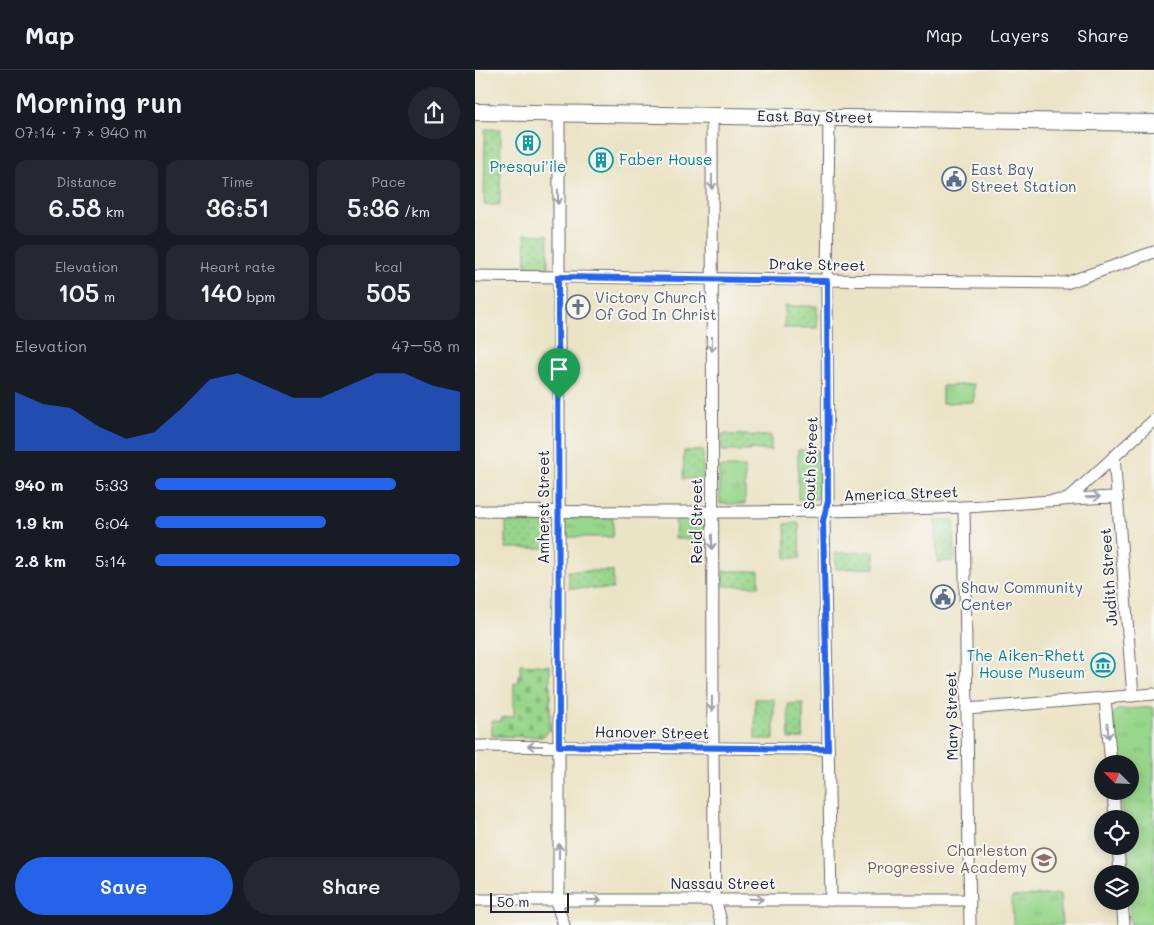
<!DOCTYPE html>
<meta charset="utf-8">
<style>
:root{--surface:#171b24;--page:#242831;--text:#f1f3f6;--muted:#9ea1a6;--line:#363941;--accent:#2563eb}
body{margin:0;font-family:Mali,sans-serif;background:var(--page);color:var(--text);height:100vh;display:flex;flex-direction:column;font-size:19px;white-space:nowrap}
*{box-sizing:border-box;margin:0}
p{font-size:16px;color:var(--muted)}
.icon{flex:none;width:28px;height:28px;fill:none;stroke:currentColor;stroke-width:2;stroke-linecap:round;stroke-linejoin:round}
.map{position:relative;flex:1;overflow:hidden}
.sheet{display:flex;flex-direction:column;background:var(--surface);width:475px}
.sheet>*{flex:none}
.needle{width:32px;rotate:294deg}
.controls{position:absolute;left:619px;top:685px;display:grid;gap:10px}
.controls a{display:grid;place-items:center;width:45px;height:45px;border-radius:50%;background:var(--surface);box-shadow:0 2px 12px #0003;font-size:25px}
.scale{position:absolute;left:15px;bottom:12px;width:79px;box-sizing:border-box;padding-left:5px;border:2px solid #22223b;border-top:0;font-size:14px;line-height:18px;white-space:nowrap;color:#22223b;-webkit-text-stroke:4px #f6f6f2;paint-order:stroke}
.pin{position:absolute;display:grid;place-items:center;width:42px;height:42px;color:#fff;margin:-51px -21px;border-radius:50% 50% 50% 0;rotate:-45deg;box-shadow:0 0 5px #0007}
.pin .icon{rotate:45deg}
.round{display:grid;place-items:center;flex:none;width:52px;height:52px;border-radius:26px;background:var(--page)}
.summary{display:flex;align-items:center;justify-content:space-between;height:85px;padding:0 15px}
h1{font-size:28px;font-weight:600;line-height:38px}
.metrics{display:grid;grid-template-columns:repeat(3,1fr);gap:8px;height:85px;padding:5px 15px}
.metrics div{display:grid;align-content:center;border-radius:12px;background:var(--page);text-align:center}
.metrics b{font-size:25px;font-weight:600}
.metrics small{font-size:14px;font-weight:400}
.metrics p{font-size:14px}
.chart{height:140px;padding:10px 15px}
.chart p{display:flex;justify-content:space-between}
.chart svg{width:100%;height:90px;margin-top:5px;fill:var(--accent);opacity:.7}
.action{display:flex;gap:10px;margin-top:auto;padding:10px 15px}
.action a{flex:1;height:58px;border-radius:30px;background:var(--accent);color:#fff;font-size:20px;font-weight:600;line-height:58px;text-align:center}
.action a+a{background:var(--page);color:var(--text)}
ul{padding:0 15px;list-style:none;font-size:16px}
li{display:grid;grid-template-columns:80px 60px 1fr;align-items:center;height:38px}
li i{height:12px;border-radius:6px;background:var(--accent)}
header{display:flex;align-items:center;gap:30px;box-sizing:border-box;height:70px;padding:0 25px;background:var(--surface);border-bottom:1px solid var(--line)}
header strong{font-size:24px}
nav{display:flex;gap:28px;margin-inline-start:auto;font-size:18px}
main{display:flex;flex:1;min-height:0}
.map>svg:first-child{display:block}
.grass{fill:url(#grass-dots);stroke:#5d7c63}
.cemetery{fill:url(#cemetery-stones);stroke:#5d7c63}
.park{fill:url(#park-tufts);stroke:#5d7c63}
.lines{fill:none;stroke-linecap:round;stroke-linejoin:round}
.minor-casing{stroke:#68666b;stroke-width:13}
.secondary-casing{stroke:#68666b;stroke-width:18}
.minor{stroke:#fff;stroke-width:11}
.secondary{stroke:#fff;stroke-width:16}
.oneway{stroke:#9c9ca7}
.route-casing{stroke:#fff;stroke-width:10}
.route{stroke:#2563eb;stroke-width:6}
.labels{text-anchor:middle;stroke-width:4;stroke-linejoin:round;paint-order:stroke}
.street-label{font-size:15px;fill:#22223b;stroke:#f6f6f2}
.culture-label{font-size:15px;fill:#0d838f;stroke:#f6f6f2;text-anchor:start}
.service-label{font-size:15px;fill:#4e5e75;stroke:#f6f6f2;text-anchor:start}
.worship-label{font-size:15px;fill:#5b616d;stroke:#f6f6f2;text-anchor:start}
.education-label{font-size:15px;fill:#785e54;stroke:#f6f6f2;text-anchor:end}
</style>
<header>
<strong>Map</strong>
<nav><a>Map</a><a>Layers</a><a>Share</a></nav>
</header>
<main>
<section class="sheet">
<div class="summary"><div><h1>Morning run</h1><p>07:14 · 7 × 940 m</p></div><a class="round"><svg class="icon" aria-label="share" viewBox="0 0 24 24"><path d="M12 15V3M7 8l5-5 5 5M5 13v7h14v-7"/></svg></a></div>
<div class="metrics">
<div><p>Distance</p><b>6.58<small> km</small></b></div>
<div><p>Time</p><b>36:51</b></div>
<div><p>Pace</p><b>5:36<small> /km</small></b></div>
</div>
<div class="metrics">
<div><p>Elevation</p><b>105<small> m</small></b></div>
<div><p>Heart rate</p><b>140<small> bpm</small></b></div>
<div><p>kcal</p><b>505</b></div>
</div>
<div class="chart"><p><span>Elevation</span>47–58 m</p>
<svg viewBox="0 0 160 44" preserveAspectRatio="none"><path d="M0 44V15L10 21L20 23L30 32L40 38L50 35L60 23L70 9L80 6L90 12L100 18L110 18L120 12L130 6L140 6L150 12L160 15V44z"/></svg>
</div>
<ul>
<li><b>940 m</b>5:33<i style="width:79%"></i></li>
<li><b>1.9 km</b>6:04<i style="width:56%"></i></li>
<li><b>2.8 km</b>5:14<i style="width:100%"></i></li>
</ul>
<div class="action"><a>Save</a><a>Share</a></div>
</section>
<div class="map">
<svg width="679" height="855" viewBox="0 0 679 855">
<defs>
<pattern id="grass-dots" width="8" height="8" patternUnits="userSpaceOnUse" patternTransform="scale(1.25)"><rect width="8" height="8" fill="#98d68b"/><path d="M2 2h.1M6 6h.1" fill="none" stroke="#83b779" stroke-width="1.8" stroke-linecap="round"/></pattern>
<pattern id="cemetery-stones" width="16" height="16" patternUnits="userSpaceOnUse" patternTransform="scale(1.25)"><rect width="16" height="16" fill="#98d68b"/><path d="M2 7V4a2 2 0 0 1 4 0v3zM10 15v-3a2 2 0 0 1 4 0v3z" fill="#83b779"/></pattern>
<pattern id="park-tufts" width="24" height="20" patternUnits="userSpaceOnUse" patternTransform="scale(1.25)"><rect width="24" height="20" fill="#98d68b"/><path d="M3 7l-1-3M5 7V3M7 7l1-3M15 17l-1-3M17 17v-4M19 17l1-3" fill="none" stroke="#83b779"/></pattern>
</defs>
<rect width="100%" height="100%" fill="#f6f6f2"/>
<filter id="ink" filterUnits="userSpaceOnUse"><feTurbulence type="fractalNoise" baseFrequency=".02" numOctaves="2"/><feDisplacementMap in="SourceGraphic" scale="10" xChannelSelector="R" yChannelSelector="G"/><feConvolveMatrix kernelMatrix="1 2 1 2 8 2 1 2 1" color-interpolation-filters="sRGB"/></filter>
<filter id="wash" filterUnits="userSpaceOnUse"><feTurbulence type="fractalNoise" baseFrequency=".0096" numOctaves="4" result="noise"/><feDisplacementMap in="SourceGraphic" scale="20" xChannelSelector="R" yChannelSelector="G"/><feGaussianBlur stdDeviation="1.12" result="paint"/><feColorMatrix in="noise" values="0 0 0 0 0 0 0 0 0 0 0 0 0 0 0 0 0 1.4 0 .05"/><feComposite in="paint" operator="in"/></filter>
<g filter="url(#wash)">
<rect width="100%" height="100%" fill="#ebe3c5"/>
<!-- grass -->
<g class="grass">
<polygon points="10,59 26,59 25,135 9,135"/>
<polygon points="50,164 73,165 73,198 51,197"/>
<polygon points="310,236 342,236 342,258 309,258"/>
<polygon points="247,364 296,366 296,381 275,379 275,381 247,381"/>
<polygon points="228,380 228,408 208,409 209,381"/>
<rect x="323" y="380" width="20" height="49"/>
<polygon points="461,450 479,450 480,491 462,492"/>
<polygon points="31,453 74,453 73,478 31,478"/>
<polygon points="324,453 325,488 311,488 310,454"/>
<polygon points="399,482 400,498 361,499 360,483"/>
<polygon points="93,501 138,501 138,519 94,518"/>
<rect x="248" y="501" width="36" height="15"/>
<rect x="280" y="629" width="19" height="40"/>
<polygon points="328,633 328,668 314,669 313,634"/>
</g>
<!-- cemetery -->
<polygon class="cemetery" points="45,594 75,596 75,660 67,667 17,666 17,651 26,651 26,648 39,646 39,613 43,612 43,605 45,605"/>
<!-- park -->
<g class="park">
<polygon points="499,314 499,332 467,333 467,316"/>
<polygon points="244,397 270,397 270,434 245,434"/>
<polygon points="93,448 138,448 138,467 90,467 90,450"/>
<polygon points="201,448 230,449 231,469 200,469"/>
<polygon points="677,637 679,638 679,855 656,855 654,831 655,804 652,804 649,776 655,776 655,749 647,749 645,721 655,721 655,694 642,694 638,644 642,640"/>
<polygon points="585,824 587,855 538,855 537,827"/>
</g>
</g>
<g filter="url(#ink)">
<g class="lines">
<!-- minor casing -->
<g class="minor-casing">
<g id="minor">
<polyline points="84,43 84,821 83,838 89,855"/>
<polyline points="237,46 238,685 240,829 247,855"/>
<polyline points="354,47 352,211 353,431 349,451 356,830"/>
<polyline points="0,206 591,213 679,182"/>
<polyline points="639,386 658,626"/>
<polyline points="593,429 679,350"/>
<polyline points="489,437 495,855"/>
<path d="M0,441C163,442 325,444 488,437C539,435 591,428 642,427"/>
<polyline points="630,628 636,694"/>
<polyline points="492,639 679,624"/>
<polyline points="0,676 353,679"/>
<polyline points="638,721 640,749"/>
<polyline points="643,776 645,804"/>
<polyline points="0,830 495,830"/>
<polyline points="647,831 649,855"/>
</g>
</g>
<!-- secondary casing -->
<g class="secondary-casing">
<polyline id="secondary" points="0,42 679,53"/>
</g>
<!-- minor -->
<use href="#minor" class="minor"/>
<!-- secondary -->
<use href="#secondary" class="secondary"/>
</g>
<!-- one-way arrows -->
<defs><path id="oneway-shaft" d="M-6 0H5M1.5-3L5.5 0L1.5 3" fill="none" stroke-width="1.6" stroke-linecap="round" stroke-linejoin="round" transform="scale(1.25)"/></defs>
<g class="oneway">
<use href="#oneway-shaft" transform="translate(237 112) rotate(90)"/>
<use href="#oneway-shaft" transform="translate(83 127) rotate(90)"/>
<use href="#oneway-shaft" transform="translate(237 274) rotate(90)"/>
<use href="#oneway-shaft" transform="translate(618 427) rotate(-2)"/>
<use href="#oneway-shaft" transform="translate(237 472) rotate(90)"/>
<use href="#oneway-shaft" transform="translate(237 634) rotate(90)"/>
<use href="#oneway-shaft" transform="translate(633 661) rotate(85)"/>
<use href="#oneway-shaft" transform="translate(60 676) rotate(-180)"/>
<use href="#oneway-shaft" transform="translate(84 781) rotate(-90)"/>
<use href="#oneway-shaft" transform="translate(281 829) rotate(1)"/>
<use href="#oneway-shaft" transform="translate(119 830)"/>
</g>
</g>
<g class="lines" filter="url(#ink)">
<!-- route casing -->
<g class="route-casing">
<polygon id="route" points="83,207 352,211 353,431 348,451 353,679 84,676"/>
</g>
<!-- route -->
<use href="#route" class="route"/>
</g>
<!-- icons -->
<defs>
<g id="building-ring" transform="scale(1.25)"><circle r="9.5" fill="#f6f6f2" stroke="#0f9aa8" stroke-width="1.5"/><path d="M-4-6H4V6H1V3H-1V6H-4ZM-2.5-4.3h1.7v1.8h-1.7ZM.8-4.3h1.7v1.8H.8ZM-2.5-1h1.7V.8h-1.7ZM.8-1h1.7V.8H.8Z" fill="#0f9aa8"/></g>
<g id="civic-ring" transform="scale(1.25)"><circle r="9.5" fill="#f6f6f2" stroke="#5c6f8a" stroke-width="1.5"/><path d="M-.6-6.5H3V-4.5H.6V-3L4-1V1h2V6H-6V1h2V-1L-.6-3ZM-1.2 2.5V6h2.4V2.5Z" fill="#5c6f8a"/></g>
<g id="church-ring" transform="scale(1.25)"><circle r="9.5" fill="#f6f6f2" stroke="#6b7280" stroke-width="1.5"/><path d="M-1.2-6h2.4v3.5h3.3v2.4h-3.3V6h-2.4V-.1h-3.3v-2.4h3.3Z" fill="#6b7280"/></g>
<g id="museum-ring" transform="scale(1.25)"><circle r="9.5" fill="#f6f6f2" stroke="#0f9aa8" stroke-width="1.5"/><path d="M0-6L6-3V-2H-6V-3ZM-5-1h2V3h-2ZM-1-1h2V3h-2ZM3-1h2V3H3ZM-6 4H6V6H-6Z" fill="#0f9aa8"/></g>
<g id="school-ring" transform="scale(1.25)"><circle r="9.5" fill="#f6f6f2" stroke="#8d6e63" stroke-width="1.5"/><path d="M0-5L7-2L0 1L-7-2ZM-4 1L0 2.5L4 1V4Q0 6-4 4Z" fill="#8d6e63"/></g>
</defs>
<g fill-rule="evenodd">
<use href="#building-ring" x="53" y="73"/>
<use href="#building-ring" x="126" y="90"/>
<use href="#civic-ring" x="479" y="109"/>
<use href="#church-ring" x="103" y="237"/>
<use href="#civic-ring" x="468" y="527"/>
<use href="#museum-ring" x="628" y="595"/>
<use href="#school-ring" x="569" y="790"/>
</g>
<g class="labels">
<!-- street labels -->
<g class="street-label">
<text transform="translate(340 47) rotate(1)" y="5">East Bay Street</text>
<text transform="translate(342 195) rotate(1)" y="5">Drake Street</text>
<text transform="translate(336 393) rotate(-88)" y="5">South Street</text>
<text transform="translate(426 424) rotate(-2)" y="5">America Street</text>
<text transform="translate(69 437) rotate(-90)" y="5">Amherst Street</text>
<text transform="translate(222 451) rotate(-90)" y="5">Reid Street</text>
<text transform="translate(634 507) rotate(-94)" y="5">Judith Street</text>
<text transform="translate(477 646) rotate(-91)" y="5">Mary Street</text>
<text transform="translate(177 663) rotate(1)" y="5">Hanover Street</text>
<text x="248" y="819">Nassau Street</text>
</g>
<!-- culture labels -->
<g class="culture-label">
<text x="144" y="95">Faber House</text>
<text x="53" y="102" text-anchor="middle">Presqui'ile</text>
<text x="610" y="591" text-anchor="end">The Aiken-Rhett<tspan x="610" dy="17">House Museum</tspan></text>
</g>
<!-- service labels -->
<g class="service-label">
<text x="496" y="105">East Bay<tspan x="496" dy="17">Street Station</tspan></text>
<text x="486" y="523">Shaw Community<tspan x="486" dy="17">Center</tspan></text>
</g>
<!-- worship labels -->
<g class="worship-label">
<text x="120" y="233">Victory Church<tspan x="120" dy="17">Of God In Christ</tspan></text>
</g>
<!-- education labels -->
<g class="education-label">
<text x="552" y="786">Charleston<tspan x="552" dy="17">Progressive Academy</tspan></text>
</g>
</g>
</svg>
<div class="controls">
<a><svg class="needle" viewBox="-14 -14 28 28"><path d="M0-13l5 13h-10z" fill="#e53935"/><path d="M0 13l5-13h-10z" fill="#9ea1a6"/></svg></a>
<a><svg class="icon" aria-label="locate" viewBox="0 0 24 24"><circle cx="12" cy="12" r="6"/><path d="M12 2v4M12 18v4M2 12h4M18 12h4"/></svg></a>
<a><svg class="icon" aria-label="layers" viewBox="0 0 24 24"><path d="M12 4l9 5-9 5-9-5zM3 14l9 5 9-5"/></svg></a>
</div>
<div class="scale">50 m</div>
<div class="pin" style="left:84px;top:329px;background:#1e9e55"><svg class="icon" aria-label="arrive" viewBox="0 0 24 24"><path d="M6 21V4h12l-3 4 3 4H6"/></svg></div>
</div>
</main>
